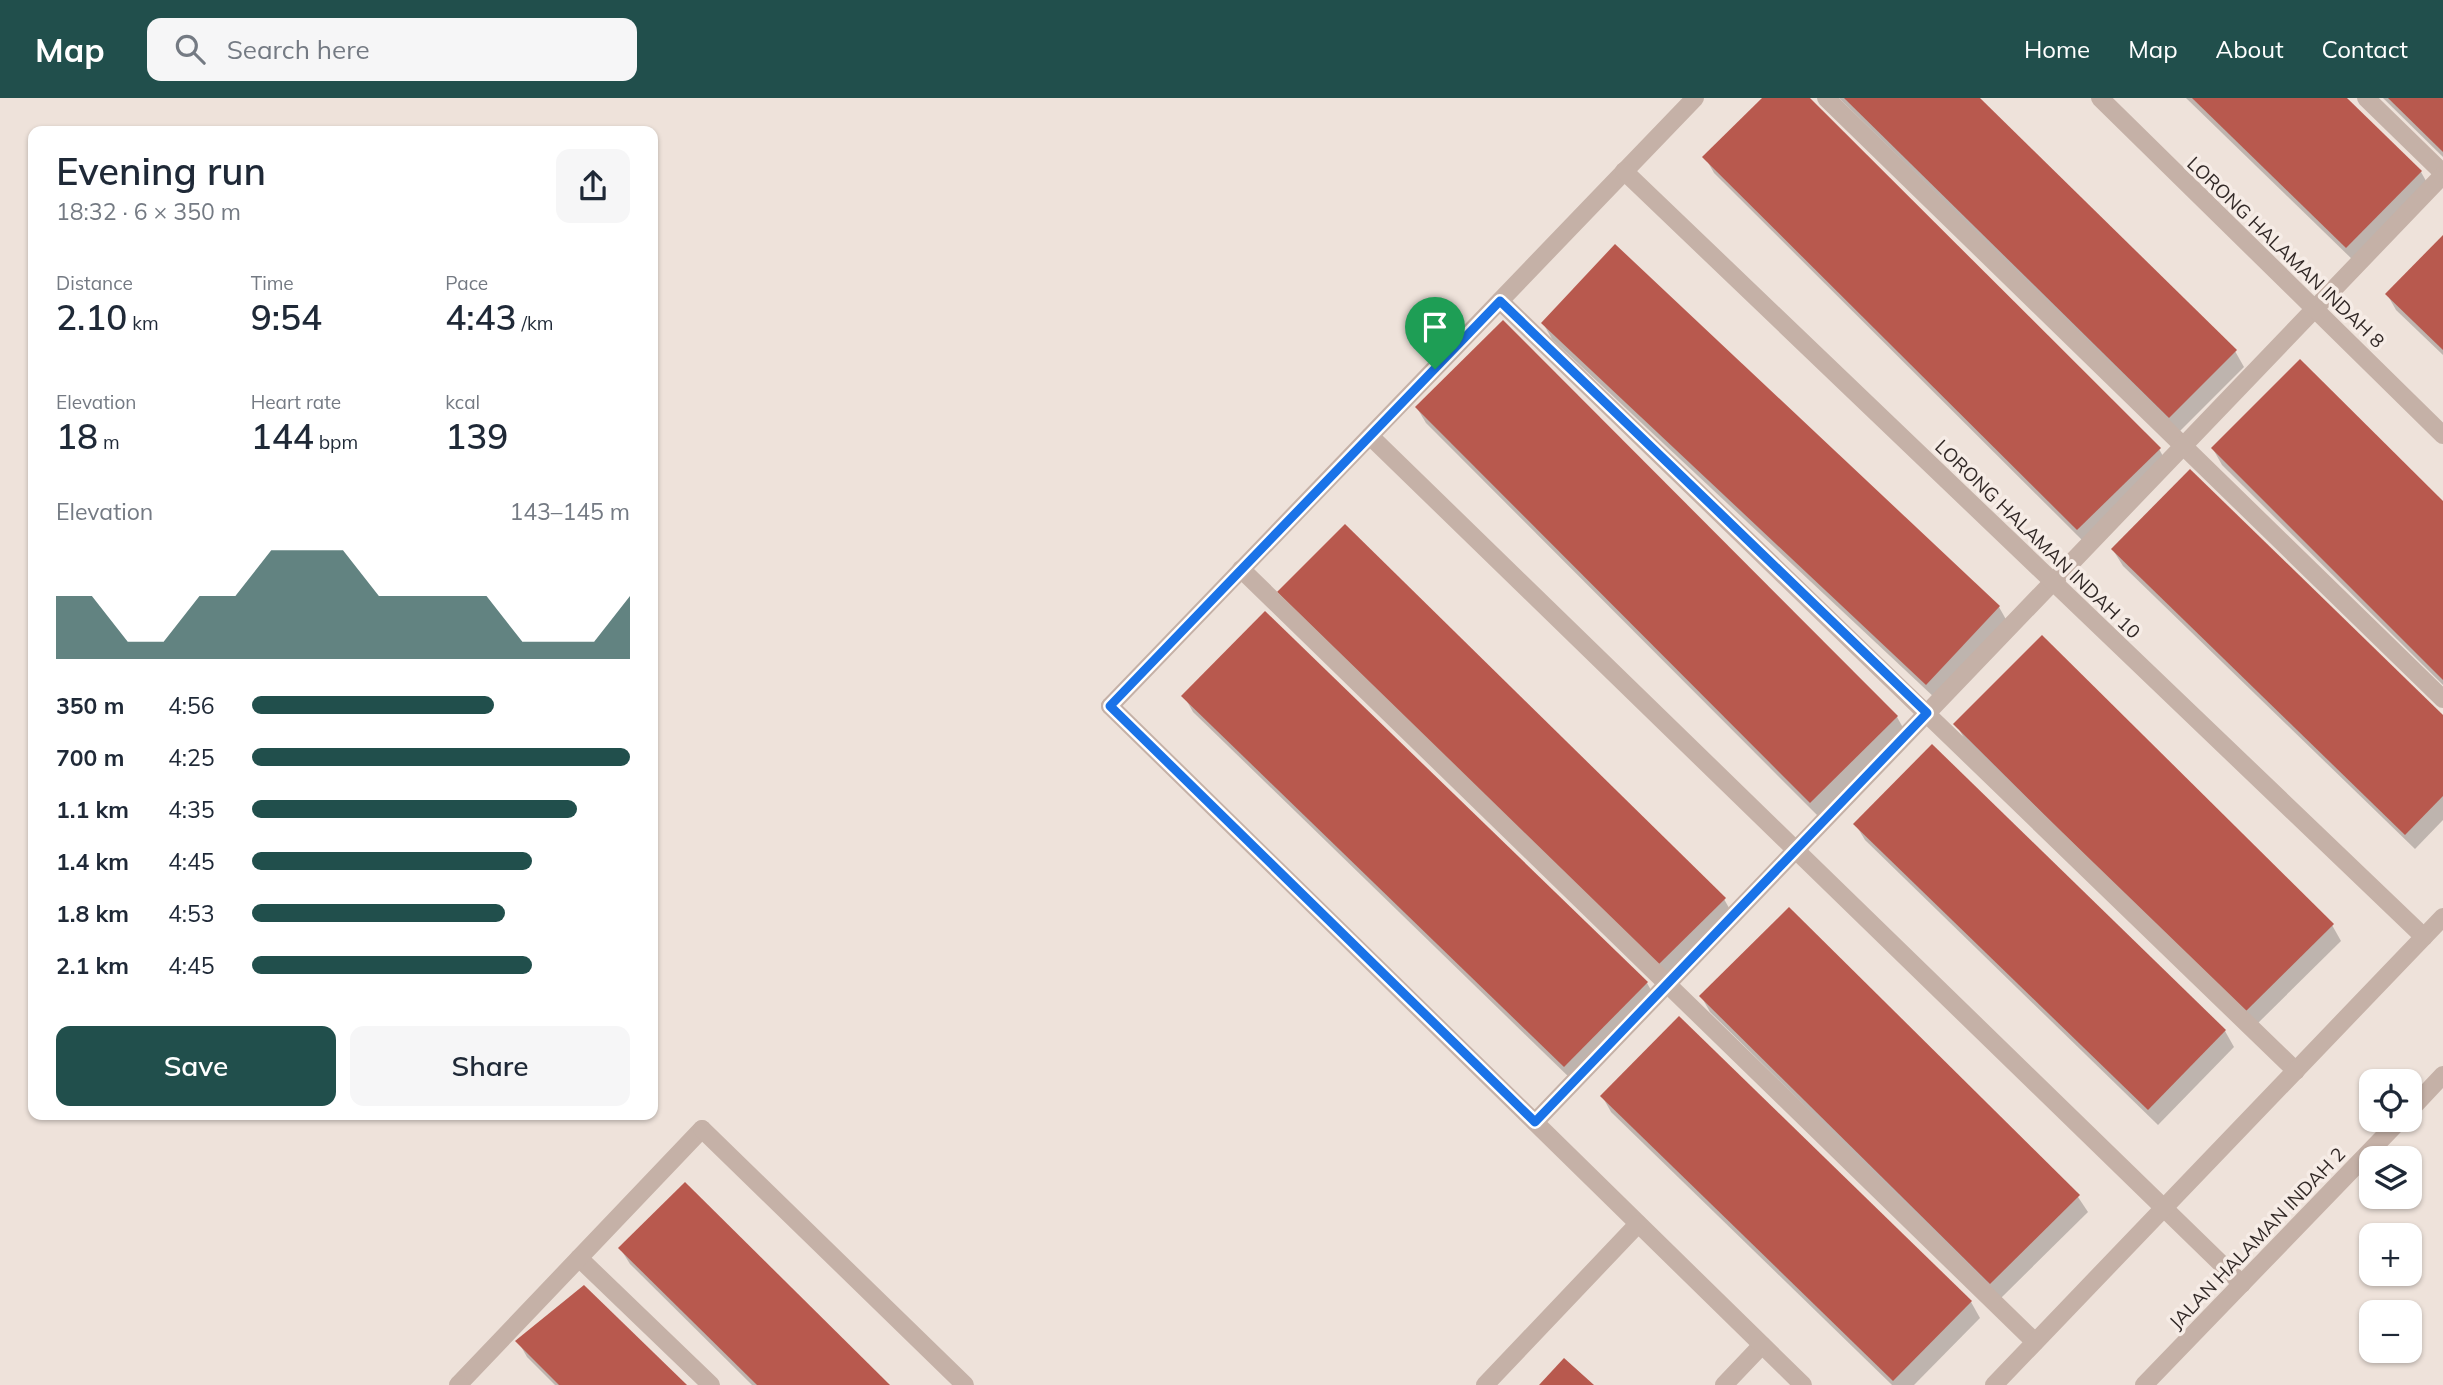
<!DOCTYPE html>
<meta charset="utf-8">
<style>
:root{--surface:#fff;--page:#f6f6f7;--text:#1f2937;--muted:#747a83;--accent:#214f4c}
body{margin:0;font-family:Mulish,sans-serif;background:var(--page);color:var(--text);height:100vh;display:flex;flex-direction:column;font-size:26px;white-space:nowrap}
*{box-sizing:border-box;margin:0}
p{font-size:23px;color:var(--muted)}
.icon{flex:none;width:38px;height:38px;fill:none;stroke:currentColor;stroke-width:2;stroke-linecap:round;stroke-linejoin:round}
.map{position:relative;flex:1;overflow:hidden}
.details{position:absolute;left:28px;top:28px;width:630px;height:994px;display:flex;flex-direction:column;background:var(--surface);border-radius:14px;box-shadow:0 2px 5px #0004}
.details>*{flex:none}
.tools{position:absolute;left:2359px;top:971px;display:grid;gap:14px}
.tools a{display:grid;place-items:center;width:63px;height:63px;border-radius:14px;background:var(--surface);box-shadow:0 2px 5px #0004;font-size:35px}
.pin{position:absolute;display:grid;place-items:center;width:60px;height:60px;color:#fff;margin:-72px -30px;border-radius:50% 50% 50% 0;rotate:-45deg;box-shadow:0 0 7px #0007}
.pin .icon{rotate:45deg}
.round{display:grid;place-items:center;flex:none;width:74px;height:74px;border-radius:14px;background:var(--page)}
.summary{display:flex;align-items:center;justify-content:space-between;height:119px;padding:0 28px}
h1{font-size:38px;font-weight:600;line-height:52px}
.stats{display:grid;grid-template-columns:repeat(3,1fr);gap:10px;height:119px;padding:7px 28px}
.stats div{display:grid;align-content:center}
.stats b{font-size:35px;font-weight:600}
.stats small{font-size:19px;font-weight:400}
.stats p{font-size:19px}
.chart{height:196px;padding:14px 28px}
.chart p{display:flex;justify-content:space-between}
.chart svg{width:100%;height:126px;margin-top:7px;fill:var(--accent);opacity:.7}
.cta{display:flex;gap:14px;margin-top:auto;padding:14px 28px}
.cta a{flex:1;height:80px;border-radius:14px;background:var(--accent);color:#fff;font-size:28px;font-weight:600;line-height:80px;text-align:center}
.cta a+a{background:var(--page);color:var(--text)}
ul{padding:0 28px;list-style:none;font-size:23px}
li{display:grid;grid-template-columns:112px 84px 1fr;align-items:center;height:52px}
li i{height:18px;border-radius:9px;background:var(--accent)}
header{display:flex;align-items:center;gap:42px;box-sizing:border-box;height:98px;padding:0 35px;background:var(--accent);color:#fff}
header strong{font-size:33px}
nav{display:flex;gap:38px;margin-inline-start:auto;font-size:24px}
.search{width:490px;height:63px;background:var(--page);display:flex;align-items:center;gap:18px;box-sizing:border-box;padding:0 24px;border-radius:14px;color:var(--muted);font-size:26px}
.map>svg:first-child{display:block}
.shadow{fill:#0003}
.building{fill:#b8594e}
.lines{fill:none;stroke-linecap:round;stroke-linejoin:round}
.lane{stroke:#c5b1a7;stroke-width:18}
.street{stroke:#c5b1a7;stroke-width:18}
.route-casing{stroke:#fff;stroke-width:14}
.route{stroke:#1a73e8;stroke-width:9}
.labels{text-anchor:middle;stroke-width:7;stroke-linejoin:round;paint-order:stroke}
.street-label{font-size:19px;fill:#322927;stroke:#f6ece6}
</style>
<header>
<strong>Map</strong>
<div class="search"><svg class="icon" aria-label="search" viewBox="0 0 24 24"><circle cx="10" cy="10" r="6"/><path d="M15 15l6 6"/></svg>Search here</div>
<nav><a>Home</a><a>Map</a><a>About</a><a>Contact</a></nav>
</header>
<div class="map">
<svg width="2443" height="1287" viewBox="0 0 2443 1287">
<rect width="100%" height="100%" fill="#eee2da"/>
<!-- shadow -->
<g class="shadow">
<polygon points="1765,0 1808,0 2159,351 2168,367 2087,447 1714,75 1705,59"/>
<polygon points="1839,0 1977,0 2235,253 2244,269 2179,334"/>
<polygon points="2186,0 2344,0 2421,74 2430,90 2356,165"/>
<polygon points="2383,0 2443,0 2443,59"/>
<polygon points="2443,139 2443,257 2396,212 2387,196"/>
<polygon points="1615,149 1999,509 2008,525 1936,601 1552,241 1543,225"/>
<polygon points="1417,310 1897,619 1906,635 1820,720 1426,325"/>
<polygon points="2213,351 2443,406 2443,587 2222,367"/>
<polygon points="2113,452 2443,619 2443,722 2415,751 2123,468"/>
<polygon points="1289,510 1724,801 1733,817 1668,882"/>
<polygon points="1265,515 1647,885 1656,901 1574,984 1193,614 1184,598"/>
<polygon points="1956,626 2332,827 2341,843 2254,929 1965,642"/>
<polygon points="1856,727 2225,933 2234,949 2158,1027 1865,742"/>
<polygon points="1701,898 2078,1099 2088,1114 2000,1201 1710,914"/>
<polygon points="1679,921 1971,1204 1980,1220 1914,1287 1892,1287 1611,1014 1602,998"/>
<polygon points="620,1150 887,1287 752,1287 630,1166"/>
<polygon points="518,1243 685,1287 555,1287 527,1259"/>
</g>
<!-- building -->
<g class="building">
<polygon points="1762,0 1810,0 2161,350 2077,432 1702,59"/>
<polygon points="1844,0 1980,0 2237,252 2169,320"/>
<polygon points="2192,0 2347,0 2422,73 2346,150"/>
<polygon points="2388,0 2443,0 2443,54"/>
<polygon points="2443,137 2443,252 2385,196"/>
<polygon points="1615,146 2000,508 1926,587 1541,225"/>
<polygon points="1503,222 1898,618 1810,705 1415,309"/>
<polygon points="2300,261 2443,403 2443,582 2211,350"/>
<polygon points="2190,371 2443,617 2443,698 2405,737 2111,451"/>
<polygon points="1345,426 1726,800 1658,867 1277,494"/>
<polygon points="1265,513 1648,884 1564,969 1181,598"/>
<polygon points="2042,537 2334,826 2244,915 1953,626"/>
<polygon points="1932,646 2226,932 2148,1012 1853,726"/>
<polygon points="1789,809 2080,1097 1990,1186 1699,898"/>
<polygon points="1679,918 1972,1203 1893,1283 1600,998"/>
<polygon points="685,1084 890,1287 757,1287 618,1150"/>
<polygon points="584,1187 687,1287 559,1287 515,1243"/>
<polygon points="1564,1260 1594,1287 1539,1287"/>
</g>
<g class="lines">
<!-- lane -->
<g class="lane">
<polyline points="1826,0 2443,601"/>
<polyline points="2366,0 2443,75"/>
<polyline points="1500,203 2296,973"/>
<polyline points="1241,471 2035,1244"/>
<polyline points="1110,608 1695,0"/>
<polyline points="1535,1024 2443,77"/>
<polyline points="579,1160 711,1287"/>
<polyline points="458,1287 702,1031"/>
<polyline points="1724,1287 1762,1247"/>
</g>
<!-- street -->
<g class="street">
<polyline points="2100,0 2443,337"/>
<polyline points="1624,73 2424,839"/>
<polyline points="1370,338 2242,1186"/>
<polyline points="1110,608 1803,1287"/>
<polyline points="2410,1012 2443,977"/>
<polyline points="702,1031 965,1287"/>
<polyline points="459,1286 460,1287"/>
<polyline points="1485,1287 1638,1126"/>
<polyline points="1994,1287 2443,819"/>
<polyline points="2144,1287 2400,1022"/>
</g>
</g>
<g class="lines">
<!-- route casing -->
<g class="route-casing">
<polygon id="route" points="1500,203 1927,615 1535,1024 1110,608"/>
</g>
<!-- route -->
<use href="#route" class="route"/>
</g>
<g class="labels">
<!-- street labels -->
<g class="street-label">
<text transform="translate(2286 154) rotate(44)" y="7">LORONG HALAMAN INDAH 8</text>
<text transform="translate(2038 441) rotate(44)" y="7">LORONG HALAMAN INDAH 10</text>
<text transform="translate(2257 1140) rotate(-46)" y="7">JALAN HALAMAN INDAH 2</text>
</g>
</g>
</svg>
<div class="tools">
<a><svg class="icon" aria-label="locate" viewBox="0 0 24 24"><circle cx="12" cy="12" r="6"/><path d="M12 2v4M12 18v4M2 12h4M18 12h4"/></svg></a>
<a><svg class="icon" aria-label="layers" viewBox="0 0 24 24"><path d="M12 4l9 5-9 5-9-5zM3 14l9 5 9-5"/></svg></a>
<a>+</a>
<a>−</a>
</div>
<div class="pin" style="left:1435px;top:271px;background:#1e9e55"><svg class="icon" aria-label="arrive" viewBox="0 0 24 24"><path d="M6 21V4h12l-3 4 3 4H6"/></svg></div>
<section class="details">
<div class="summary"><div><h1>Evening run</h1><p>18:32 · 6 × 350 m</p></div><a class="round"><svg class="icon" aria-label="share" viewBox="0 0 24 24"><path d="M12 15V3M7 8l5-5 5 5M5 13v7h14v-7"/></svg></a></div>
<div class="stats">
<div><p>Distance</p><b>2.10<small> km</small></b></div>
<div><p>Time</p><b>9:54</b></div>
<div><p>Pace</p><b>4:43<small> /km</small></b></div>
</div>
<div class="stats">
<div><p>Elevation</p><b>18<small> m</small></b></div>
<div><p>Heart rate</p><b>144<small> bpm</small></b></div>
<div><p>kcal</p><b>139</b></div>
</div>
<div class="chart"><p><span>Elevation</span>143–145 m</p>
<svg viewBox="0 0 160 44" preserveAspectRatio="none"><path d="M0 44V22L10 22L20 38L30 38L40 22L50 22L60 6L70 6L80 6L90 22L100 22L110 22L120 22L130 38L140 38L150 38L160 22V44z"/></svg>
</div>
<ul>
<li><b>350 m</b>4:56<i style="width:64%"></i></li>
<li><b>700 m</b>4:25<i style="width:100%"></i></li>
<li><b>1.1 km</b>4:35<i style="width:86%"></i></li>
<li><b>1.4 km</b>4:45<i style="width:74%"></i></li>
<li><b>1.8 km</b>4:53<i style="width:67%"></i></li>
<li><b>2.1 km</b>4:45<i style="width:74%"></i></li>
</ul>
<div class="cta"><a>Save</a><a>Share</a></div>
</section>
</div>
